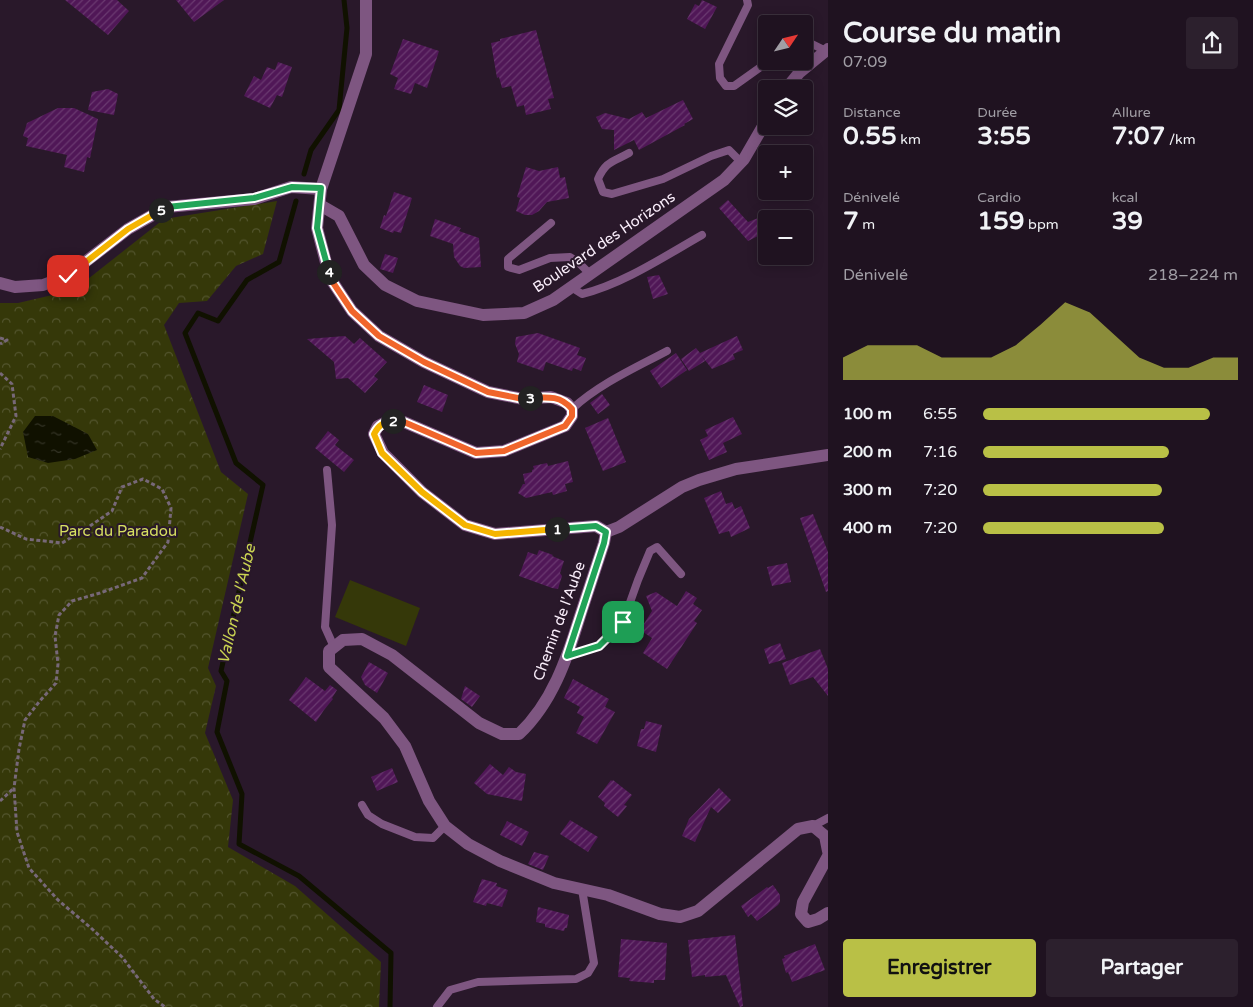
<!DOCTYPE html>
<html lang="fr">
<meta charset="utf-8">
<style>
:root{--surface:#1f1220;--page:#2c202d;--text:#f1f3f6;--muted:#a19ea5;--line:#3c323e;--accent:#b9c046}
body{margin:0;font-family:"Varela Round",sans-serif;background:var(--page);color:var(--text);height:100vh;display:flex;flex-direction:column;font-size:19px;white-space:nowrap}
*{box-sizing:border-box;margin:0}
p{font-size:16px;color:var(--muted)}
.icon{flex:none;width:28px;height:28px;fill:none;stroke:currentColor;stroke-width:2;stroke-linecap:round;stroke-linejoin:round}
.map{position:relative;flex:1;overflow:hidden}
.drawer{display:flex;flex-direction:column;background:var(--surface);width:425px}
.drawer>*{flex:none}
.needle{width:32px;rotate:55deg}
.tools{position:absolute;left:758px;top:15px;display:grid;gap:10px}
.tools a{display:grid;place-items:center;width:55px;height:55px;border-radius:5px;background:var(--surface);box-shadow:0 2px 12px #0003,0 0 0 1px var(--line);font-size:25px}
.pin{position:absolute;display:grid;place-items:center;width:42px;height:42px;color:#fff;margin:-21px;border-radius:10px;box-shadow:0 2px 8px #0006}
.km{position:absolute;width:25px;height:25px;margin:-12px;border-radius:50%;background:#222;color:#fff;font-size:14px;line-height:25px;text-align:center}
.round{display:grid;place-items:center;flex:none;width:52px;height:52px;border-radius:5px;background:var(--page)}
.summary{display:flex;align-items:center;justify-content:space-between;height:85px;padding:0 15px}
h1{font-size:28px;font-weight:800;line-height:38px}
.figures{display:grid;grid-template-columns:repeat(3,1fr);gap:8px;height:85px;padding:5px 15px}
.figures div{display:grid;align-content:center}
.figures b{font-size:25px;font-weight:800}
.figures small{font-size:14px;font-weight:400}
.figures p{font-size:14px}
.chart{height:140px;padding:10px 15px}
.chart p{display:flex;justify-content:space-between}
.chart svg{width:100%;height:90px;margin-top:5px;fill:var(--accent);opacity:.7}
.primary-button{display:flex;gap:10px;margin-top:auto;padding:10px 15px}
.primary-button a{flex:1;height:58px;border-radius:5px;background:var(--accent);color:#111;font-size:20px;font-weight:800;line-height:58px;text-align:center}
.primary-button a+a{background:var(--page);color:var(--text)}
ul{padding:0 15px;list-style:none;font-size:16px}
li{display:grid;grid-template-columns:80px 60px 1fr;align-items:center;height:38px}
li i{height:12px;border-radius:6px;background:var(--accent)}
main{display:flex;flex:1;min-height:0}
.map>svg:first-child{display:block}
.forest{fill:url(#forest-crowns)}
.garden{fill:#353809}
.water{fill:url(#water-ripples)}
.lines{fill:none;stroke-linecap:round;stroke-linejoin:round}
.stream{stroke:#101100;stroke-width:5}
.building{fill:url(#building-hatch)}
.path{stroke:#776878;stroke-width:3;stroke-dasharray:4 2.5;stroke-linecap:butt}
.service{stroke:#7e5681;stroke-width:8}
.minor{stroke:#7e5681;stroke-width:12}
.split-1-casing{stroke:#fff;stroke-width:10}
.split-2-casing{stroke:#fff;stroke-width:10}
.split-3-casing{stroke:#fff;stroke-width:10}
.split-4-casing{stroke:#fff;stroke-width:10}
.split-5-casing{stroke:#fff;stroke-width:10}
.split-6-casing{stroke:#fff;stroke-width:10}
.split-1{stroke:#22a559;stroke-width:6}
.split-2{stroke:#f5b400;stroke-width:6}
.split-3{stroke:#f0652b;stroke-width:6}
.split-4{stroke:#f0652b;stroke-width:6}
.split-5{stroke:#22a559;stroke-width:6}
.split-6{stroke:#f5b400;stroke-width:6}
.labels{text-anchor:middle;stroke-width:4;stroke-linejoin:round;paint-order:stroke}
.street-label{font-size:15px;fill:#f9edfa;stroke:#29182a}
.park-label{font-size:15px;fill:#d7e061;stroke:#29182a}
.water-label{font-size:16px;font-style:italic;fill:#cad352;stroke:#29182a}
</style>
<main>
<div class="map">
<svg width="828" height="1007" viewBox="0 0 828 1007">
<defs>
<pattern id="forest-crowns" width="20" height="18" patternUnits="userSpaceOnUse" patternTransform="scale(1.25)"><rect width="20" height="18" fill="#353809"/><path d="M2 6a3 3 0 1 1 6 0M12 15a3 3 0 1 1 6 0" fill="none" stroke="#53552e"/></pattern>
<pattern id="water-ripples" width="26" height="14" patternUnits="userSpaceOnUse" patternTransform="scale(1.25)"><rect width="26" height="14" fill="#101100"/><path d="M2 4q2-2 4 0t4 0M15 11q2-2 4 0t4 0" fill="none" stroke="#343426"/></pattern>
<pattern id="building-hatch" width="6" height="6" patternUnits="userSpaceOnUse" patternTransform="scale(1.25)"><rect width="6" height="6" fill="#501757"/><path d="M-1 1l2-2M0 6l6-6M5 7l2-2" fill="none" stroke="#6a3970"/></pattern>
</defs>
<rect width="100%" height="100%" fill="#29182a"/>
<!-- forest -->
<polygon class="forest" points="277,201 263,254 236,266 207,301 179,303 164,325 221,472 248,494 208,668 216,686 205,733 233,800 228,847 295,886 381,962 379,1007 0,1007 0,303 18,303 74,290 164,219"/>
<!-- garden -->
<polygon class="garden" points="350,580 420,608 406,646 335,617"/>
<!-- water -->
<polygon class="water" points="35,416 53,416 88,434 97,450 75,459 48,463 28,457 23,432"/>
<g class="lines">
<!-- stream -->
<g class="stream">
<polyline points="304,174 311,150 339,110 347,28 344,0"/>
<polyline points="296,201 279,262 247,280 218,321 198,313 185,333 236,463 263,485 221,671 227,681 217,732 242,794 239,844 299,876 391,953 390,1007"/>
</g>
</g>
<!-- building -->
<g class="building">
<polygon points="65,0 117,0 129,11 108,35"/>
<polygon points="176,0 224,0 194,22"/>
<polygon points="702,0 717,7 705,29 687,19 695,4 699,6"/>
<polygon points="536,30 554,98 548,99 551,109 526,115 524,105 517,107 511,86 502,88 499,77 497,78 491,43 500,41 500,39"/>
<polygon points="403,39 439,51 427,88 415,83 411,94 394,89 398,78 390,74"/>
<polygon points="278,62 292,67 282,97 277,95 270,108 244,96 254,76 261,80 267,67 275,70"/>
<polygon points="108,89 118,94 114,115 88,110 92,92"/>
<polygon points="683,100 693,119 684,124 685,125 639,150 634,140 614,150 614,130 602,129 596,117 605,113 629,119 642,112 646,118"/>
<polygon points="58,108 74,108 98,119 90,158 87,157 84,172 64,167 67,155 26,146 28,138 23,136 27,123"/>
<polygon points="526,167 539,171 558,167 560,178 565,177 569,198 547,202 539,211 532,215 525,215 516,211 520,198 517,197"/>
<polygon points="394,192 412,198 401,233 394,231 393,233 380,228 384,215 386,216"/>
<polygon points="728,200 748,222 766,215 766,232 748,241 719,208"/>
<polygon points="435,219 461,228 459,231 479,238 481,267 464,268 460,266 454,257 453,244 430,236"/>
<polygon points="385,254 398,258 393,273 380,269"/>
<polygon points="659,275 668,294 653,299 647,277"/>
<polygon points="538,333 580,348 577,355 586,358 581,371 573,368 572,371 546,362 543,371 517,362 519,354 515,344 516,337"/>
<polygon points="345,336 354,344 360,338 387,362 374,376 378,379 365,393 348,378 336,379 334,362 307,339"/>
<polygon points="737,336 743,350 733,354 735,359 712,369 701,355 705,361 689,371 681,359 696,348 700,353"/>
<polygon points="676,353 687,370 661,388 650,371"/>
<polygon points="424,385 448,395 442,412 417,402"/>
<polygon points="602,394 610,405 598,414 590,403"/>
<polygon points="733,417 742,434 723,443 727,452 709,460 700,440 708,436 705,430"/>
<polygon points="608,418 626,462 603,471 585,428"/>
<polygon points="328,431 339,440 335,445 354,460 344,472 315,448"/>
<polygon points="568,461 573,482 565,484 567,491 553,495 552,492 526,498 518,493 523,484 525,484 523,474 532,472 532,470 534,469 533,466 547,463 548,466"/>
<polygon points="721,491 726,504 732,502 735,509 741,506 750,528 731,537 729,531 719,534 704,498"/>
<polygon points="813,514 828,552 828,591 826,592 800,518"/>
<polygon points="539,550 553,555 552,556 564,561 560,573 562,576 558,589 552,588 519,576 528,552 537,555"/>
<polygon points="787,563 791,582 772,586 767,567"/>
<polygon points="686,591 697,598 693,604 702,610 694,621 697,623 667,669 643,653 652,638 640,630 652,611 646,596 656,592 677,606"/>
<polygon points="780,643 786,659 769,664 764,649"/>
<polygon points="820,649 828,669 828,696 813,677 790,685 782,663"/>
<polygon points="369,662 388,673 377,693 365,685 361,677"/>
<polygon points="306,677 325,691 330,685 337,690 332,698 333,699 324,710 316,722 289,700"/>
<polygon points="573,679 609,699 605,707 615,712 597,744 576,733 584,717 577,713 580,707 564,698"/>
<polygon points="465,686 480,696 472,707 461,699"/>
<polygon points="646,721 662,725 656,752 637,746 641,729 644,729"/>
<polygon points="490,764 503,775 509,767 516,772 526,774 522,801 487,794 474,783"/>
<polygon points="392,768 398,782 377,791 371,777"/>
<polygon points="611,780 612,781 613,780 632,795 624,805 627,806 618,817 604,806 605,803 598,797"/>
<polygon points="719,788 731,800 718,813 711,807 695,842 682,836 689,819"/>
<polygon points="570,820 598,837 588,852 560,834"/>
<polygon points="507,821 529,832 522,846 500,835"/>
<polygon points="534,852 549,856 543,870 528,864"/>
<polygon points="482,879 497,883 496,886 508,890 502,907 487,903 486,906 473,902"/>
<polygon points="773,885 780,895 780,902 778,905 757,921 751,914 748,917 741,906 767,887 768,888"/>
<polygon points="538,907 569,915 567,928 565,928 564,931 545,927 545,924 536,922"/>
<polygon points="735,935 743,1006 740,1007 726,975 705,977 705,975 692,977 688,940"/>
<polygon points="621,939 667,943 665,980 654,980 654,983 629,981 630,978 618,977"/>
<polygon points="815,944 825,970 792,982 788,972 786,973 782,959 785,958 784,956"/>
</g>
<g class="lines">
<!-- path -->
<g class="path">
<polyline points="0,338 7,340 0,344"/>
<polyline points="0,373 12,384 16,416 0,449"/>
<polyline points="0,527 26,539 62,543 87,528 112,511 122,487 143,479 162,489 171,508 168,542 142,578 100,593 72,601 59,615 55,636 58,664 56,683 39,702 25,720 19,749 14,788 17,832 29,868 58,900 91,928 122,957 154,999 165,1007"/>
<polyline points="0,801 14,788"/>
</g>
<!-- service -->
<g class="service">
<polyline points="747,0 748,5 719,64 720,78 726,86 734,86 769,61"/>
<polyline points="804,45 812,44 826,51"/>
<path d="M629,153C613,162 606,161 598,179L603,192L612,194L663,179L711,156L729,150L741,162"/>
<polyline points="551,223 508,259 508,267 519,270 550,258 570,257 579,263 590,274"/>
<path d="M571,287L582,294C623,284 665,256 702,235"/>
<path d="M572,409C599,384 635,368 667,351"/>
<polyline points="327,470 332,525 325,627 334,647"/>
<polyline points="567,656 599,646 623,622 638,580 650,551 657,547 681,574"/>
<polyline points="362,805 368,815 382,824 415,837 433,838 445,826"/>
<polyline points="813,826 828,818"/>
<polyline points="437,1007 450,990 478,982 576,979 588,973 594,963 582,889"/>
</g>
<!-- minor -->
<g class="minor">
<polyline points="366,0 366,54 321,189 317,228 330,278 352,311 379,336 424,362 488,392 523,399 551,397 567,403 572,409 572,416 565,426 504,451 476,453 404,422 388,421 378,426 374,434 383,453 422,492 465,525 495,534 596,526 606,532"/>
<polyline points="786,89 799,73 828,49"/>
<polyline points="320,205 339,216 364,265 385,285 417,301 483,315 524,313 553,300 724,180 744,159 766,121"/>
<polyline points="0,283 15,287 43,285 67,276 128,229 167,207 254,199 291,187 321,189"/>
<path d="M606,532L604,543C596,568 588,592 580,616C567,659 552,703 519,734H502L479,723L392,655L362,639L343,640L329,651V667L384,718L405,746L429,801L445,826L468,844L500,861L554,883L608,895L660,914L680,917L698,911L798,829L813,826L825,836L828,851"/>
<polyline points="606,532 619,527 682,487 699,480 736,469 828,455"/>
<polyline points="828,856 803,902 801,914 808,922 818,919 828,913"/>
</g>
</g>
<g class="lines">
<!-- split-1 casing -->
<g class="split-1-casing">
<polyline id="split-1" points="557,529 596,526 606,532 604,543 567,656 599,646 623,622"/>
</g>
<!-- split-2 casing -->
<g class="split-2-casing">
<path id="split-2" d="M393,421C384,421 378,426 374,434L382,453L422,492L465,525L495,534L557,529"/>
</g>
<!-- split-3 casing -->
<g class="split-3-casing">
<path id="split-3" d="M393,421L404,422L476,453L504,451L565,426L572,416V409C560,395 547,397 530,398"/>
</g>
<!-- split-4 casing -->
<g class="split-4-casing">
<polyline id="split-4" points="329,272 330,278 352,311 379,336 424,362 488,392 523,399 530,398"/>
</g>
<!-- split-5 casing -->
<g class="split-5-casing">
<polyline id="split-5" points="161,210 167,207 254,198 292,187 321,188 317,228 329,272"/>
</g>
<!-- split-6 casing -->
<g class="split-6-casing">
<polyline id="split-6" points="68,276 128,229 161,210"/>
</g>
<!-- split-1 -->
<use href="#split-1" class="split-1"/>
<!-- split-2 -->
<use href="#split-2" class="split-2"/>
<!-- split-3 -->
<use href="#split-3" class="split-3"/>
<!-- split-4 -->
<use href="#split-4" class="split-4"/>
<!-- split-5 -->
<use href="#split-5" class="split-5"/>
<!-- split-6 -->
<use href="#split-6" class="split-6"/>
</g>
<g class="labels">
<!-- street labels -->
<g class="street-label">
<text transform="translate(604 242) rotate(-34)" y="5">Boulevard des Horizons</text>
<text transform="translate(559 621) rotate(-70)" y="5">Chemin de l'Aube</text>
</g>
<!-- park labels -->
<g class="park-label">
<text x="118" y="536">Parc du Paradou</text>
</g>
<!-- water labels -->
<g class="water-label">
<text transform="translate(236 604) rotate(-77)" y="6">Vallon de l'Aube</text>
</g>
</g>
</svg>
<div class="tools">
<a><svg class="needle" viewBox="-14 -14 28 28"><path d="M0-13l5 13h-10z" fill="#e53935"/><path d="M0 13l5-13h-10z" fill="#a19ea5"/></svg></a>
<a><svg class="icon" aria-label="layers" viewBox="0 0 24 24"><path d="M12 4l9 5-9 5-9-5zM3 14l9 5 9-5"/></svg></a>
<a>+</a>
<a>−</a>
</div>
<div class="pin" style="left:623px;top:622px;background:#1e9e55"><svg class="icon" aria-label="arrive" viewBox="0 0 24 24"><path d="M6 21V4h12l-3 4 3 4H6"/></svg></div>
<div class="pin" style="left:68px;top:276px;background:#d93025"><svg class="icon" aria-label="check" viewBox="0 0 24 24"><path d="M5 12l5 5 9-10"/></svg></div>
<b class="km" style="left:557px;top:529px">1</b>
<b class="km" style="left:393px;top:421px">2</b>
<b class="km" style="left:530px;top:398px">3</b>
<b class="km" style="left:329px;top:272px">4</b>
<b class="km" style="left:161px;top:210px">5</b>
</div>
<section class="drawer">
<div class="summary"><div><h1>Course du matin</h1><p>07:09</p></div><a class="round"><svg class="icon" aria-label="share" viewBox="0 0 24 24"><path d="M12 15V3M7 8l5-5 5 5M5 13v7h14v-7"/></svg></a></div>
<div class="figures">
<div><p>Distance</p><b>0.55<small> km</small></b></div>
<div><p>Durée</p><b>3:55</b></div>
<div><p>Allure</p><b>7:07<small> /km</small></b></div>
</div>
<div class="figures">
<div><p>Dénivelé</p><b>7<small> m</small></b></div>
<div><p>Cardio</p><b>159<small> bpm</small></b></div>
<div><p>kcal</p><b>39</b></div>
</div>
<div class="chart"><p><span>Dénivelé</span>218–224 m</p>
<svg viewBox="0 0 160 44" preserveAspectRatio="none"><path d="M0 44V33L10 27L20 27L30 27L40 33L50 33L60 33L70 27L80 17L90 6L100 11L110 22L120 33L130 38L140 38L150 33L160 33V44z"/></svg>
</div>
<ul>
<li><b>100 m</b>6:55<i style="width:89%"></i></li>
<li><b>200 m</b>7:16<i style="width:73%"></i></li>
<li><b>300 m</b>7:20<i style="width:70%"></i></li>
<li><b>400 m</b>7:20<i style="width:71%"></i></li>
</ul>
<div class="primary-button"><a>Enregistrer</a><a>Partager</a></div>
</section>
</main>
